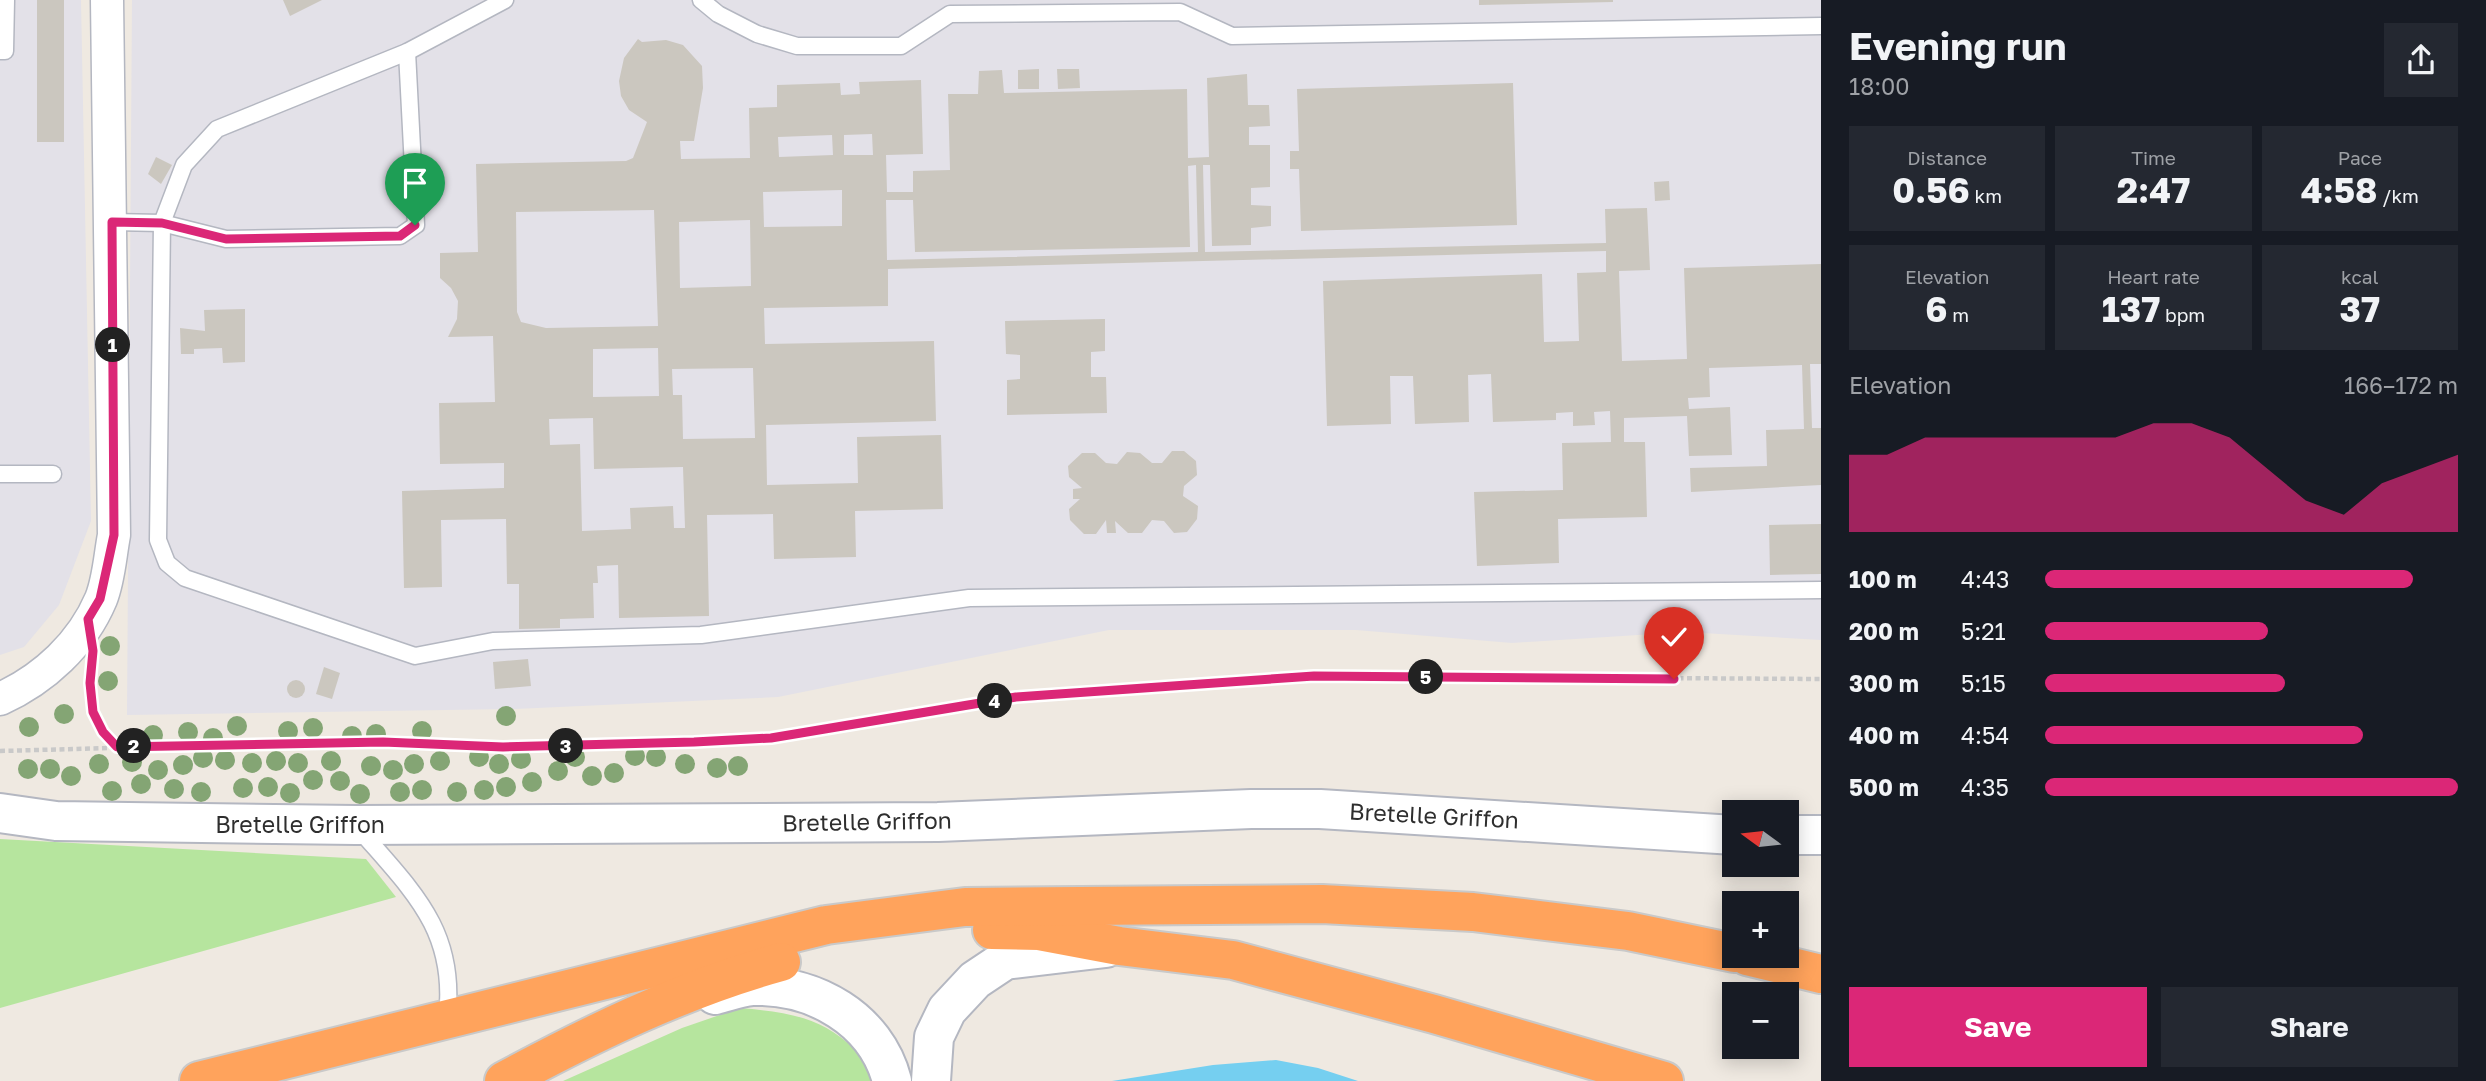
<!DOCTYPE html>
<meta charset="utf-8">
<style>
:root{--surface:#171b24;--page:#242831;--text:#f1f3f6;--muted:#9ea1a6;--accent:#db2777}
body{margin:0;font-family:"Golos Text",sans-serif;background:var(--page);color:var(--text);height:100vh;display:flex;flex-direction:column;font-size:26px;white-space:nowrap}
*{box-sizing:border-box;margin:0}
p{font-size:23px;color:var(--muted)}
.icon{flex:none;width:38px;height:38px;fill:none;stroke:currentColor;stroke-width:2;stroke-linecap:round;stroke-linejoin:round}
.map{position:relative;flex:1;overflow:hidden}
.side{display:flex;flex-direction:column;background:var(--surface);width:665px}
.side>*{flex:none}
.needle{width:46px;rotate:285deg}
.tools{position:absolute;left:1722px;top:800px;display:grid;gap:14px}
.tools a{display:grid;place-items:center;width:77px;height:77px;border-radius:0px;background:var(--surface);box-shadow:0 4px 18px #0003;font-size:35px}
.pin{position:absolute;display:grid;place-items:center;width:60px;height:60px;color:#fff;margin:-72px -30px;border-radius:50% 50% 50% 0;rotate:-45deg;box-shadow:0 0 7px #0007}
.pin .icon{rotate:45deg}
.km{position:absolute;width:35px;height:35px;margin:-18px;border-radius:50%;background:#222;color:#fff;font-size:19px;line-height:35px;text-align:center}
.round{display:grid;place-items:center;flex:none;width:74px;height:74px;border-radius:0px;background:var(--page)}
.headline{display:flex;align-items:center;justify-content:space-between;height:119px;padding:0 28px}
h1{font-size:38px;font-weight:700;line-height:52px}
.stats{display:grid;grid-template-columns:repeat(3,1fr);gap:10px;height:119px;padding:7px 28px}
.stats div{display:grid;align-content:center;border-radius:0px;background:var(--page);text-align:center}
.stats b{font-size:35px;font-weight:700}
.stats small{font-size:19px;font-weight:400}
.stats p{font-size:19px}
.chart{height:196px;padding:14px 28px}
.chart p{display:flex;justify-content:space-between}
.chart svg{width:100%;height:126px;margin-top:7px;fill:var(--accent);opacity:.7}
.cta{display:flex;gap:14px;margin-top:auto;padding:14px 28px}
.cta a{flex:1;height:80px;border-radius:0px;background:var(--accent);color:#fff;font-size:28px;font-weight:700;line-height:80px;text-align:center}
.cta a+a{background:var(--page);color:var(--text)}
ul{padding:0 28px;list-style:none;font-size:23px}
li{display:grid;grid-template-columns:112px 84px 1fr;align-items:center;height:52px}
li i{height:18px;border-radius:9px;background:var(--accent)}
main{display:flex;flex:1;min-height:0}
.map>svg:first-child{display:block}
.industrial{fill:#e3e1e8}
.green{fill:#b6e59e}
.water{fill:#75cff0}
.building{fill:#cbc7bf;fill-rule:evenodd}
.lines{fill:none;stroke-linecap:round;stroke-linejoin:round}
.lane-casing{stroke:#b4b7c1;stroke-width:19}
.street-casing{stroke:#b4b7c1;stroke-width:35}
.secondary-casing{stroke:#b4b7c1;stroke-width:42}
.highway-casing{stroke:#c9c9c9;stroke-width:42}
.path{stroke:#c9c9c9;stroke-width:4.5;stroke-dasharray:5 3.5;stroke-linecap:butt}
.lane{stroke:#fff;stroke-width:16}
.street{stroke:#fff;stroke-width:32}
.secondary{stroke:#fff;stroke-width:38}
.highway{stroke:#ffa35c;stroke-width:38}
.tree{fill:#84a574}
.route-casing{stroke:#fff;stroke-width:14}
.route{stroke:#db2777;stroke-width:9}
.labels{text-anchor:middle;stroke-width:6;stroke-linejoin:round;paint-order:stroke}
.street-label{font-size:23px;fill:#2e2e2e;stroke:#fff}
</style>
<main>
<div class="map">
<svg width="1821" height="1081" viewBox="0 0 1821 1081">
<rect width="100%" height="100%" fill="#efe9e1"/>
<!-- industrial -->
<g class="industrial">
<polygon points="0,0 81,0 91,521 59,605 24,647 0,655"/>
<polygon points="132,0 1821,0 1821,640 1685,632 1512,643 1356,630 1109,630 778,697 515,709 127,715"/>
</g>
<!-- green -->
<g class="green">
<polygon points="0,839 366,859 396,897 0,1008"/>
<path d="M740,1008C785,1012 822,1016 855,1050C865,1060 872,1066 874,1081H563L682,1028Z"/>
</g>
<!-- water -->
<polygon class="water" points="1276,1060 1318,1068 1358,1081 1112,1081 1213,1065"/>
<!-- building -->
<g class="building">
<rect x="37" y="0" width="27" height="142"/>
<polygon points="283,0 322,0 290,16"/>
<polygon points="1479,0 1613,0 1613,2 1479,5"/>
<path d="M638,39L642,42L666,40L683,45L702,66L703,88L694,141H680L681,159L750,158L749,108L777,107V85L840,83L841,95L860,94L859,82L921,80L923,154L886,155L887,192H913V171L950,170L948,94H978L979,71L1002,70L1004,93L1187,89L1188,158L1209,157L1207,78L1247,74L1248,105H1269L1270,126L1249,127V145H1270V187L1251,188V205L1271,206V226L1251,228V245L1212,246L1210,165H1203L1205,252L1606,243L1605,209L1647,208L1650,270L1619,271L1622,361L1687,359L1684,268L1821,264V364H1810L1812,428H1821V485L1691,492L1690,468L1767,466L1766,430L1804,429L1802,365L1709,368L1710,397L1688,398L1689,409L1730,407L1732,455L1689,456L1687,416L1624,418V442H1645L1647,517L1558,519L1559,563L1477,566L1474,492L1563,490L1562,443L1611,442L1610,411L1594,412L1595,425L1573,426V412L1556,413V420L1493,422L1491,374L1468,375L1469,422L1415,424L1413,376H1390L1391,424L1327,426L1323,281L1542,274L1544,342L1579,341L1577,273L1606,272V251L888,269V306L764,308L765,344L934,341L936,421L766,425L767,485L858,483L857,437L941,435L943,509L855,511L856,557L774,559L773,514L707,515L709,616L619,618L618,565L597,566L598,583H593L594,618L560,619V628L519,629V584H507L506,519L441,520L442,587L404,588L402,491L504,488V463L440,464L439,403L495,402L493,336L448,337L457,319L458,301L451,288L440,278V253L478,252L476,164L626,161L633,158L647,122L629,110L621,96L619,81L624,58ZM872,134L873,155H844V135ZM832,135L833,155L779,157L778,137ZM1196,165L1198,252L887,260L886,200H913L915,252L1190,247L1188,166ZM842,190V226L764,227L763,192ZM654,210L658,326L546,328L521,322L517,312L516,212ZM750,220L751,286L680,288L679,222ZM658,348L659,396L593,397V349ZM753,368L755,438L683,439L682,395H673L672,369ZM593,418L594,469L683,467L685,528H674L673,506L630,508L631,529L582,531L580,444L550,445L549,419Z"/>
<polygon points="1039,69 1039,89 1018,89 1018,70"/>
<polygon points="1057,69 1079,69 1080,88 1058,89"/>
<polygon points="1513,83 1517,225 1301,231 1299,169 1290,169 1290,151 1299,151 1297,89"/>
<polygon points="156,157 172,165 161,184 148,174"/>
<polygon points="1669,181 1670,200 1655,201 1654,182"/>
<polygon points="245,309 245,362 223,363 222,348 194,349 194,354 181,354 180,328 205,331 204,310"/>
<polygon points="1105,319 1105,351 1091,352 1091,377 1106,377 1107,413 1007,415 1007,380 1020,379 1020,355 1006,354 1005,321"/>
<polygon points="1172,451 1184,451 1196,461 1197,475 1184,486 1183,496 1198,506 1197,519 1187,532 1174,533 1164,521 1152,520 1142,533 1128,533 1115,521 1116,533 1107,533 1106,520 1096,534 1084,534 1070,520 1069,509 1080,499 1073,499 1073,489 1082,488 1069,477 1068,466 1082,453 1095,453 1106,463 1117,464 1127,452 1140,453 1152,463 1162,463"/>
<polygon points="1821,524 1821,574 1770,575 1769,525"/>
<polygon points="528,659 531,686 495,689 493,662"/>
<polygon points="324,667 340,673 332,699 316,694"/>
<circle cx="296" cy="689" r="9"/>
</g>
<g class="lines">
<!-- lane casing -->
<g class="lane-casing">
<g id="lane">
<polyline points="505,0 407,52 217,129 184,165 162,223 158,540 167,563 185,578 415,656 493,641 701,635 969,598 1821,590"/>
<polyline points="701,0 718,14 757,34 797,46 901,46 950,14 1180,12 1232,36 1821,26"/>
<polyline points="0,51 5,51 6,0"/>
<polyline points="112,222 162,223 226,239 400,236 416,225 407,52"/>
<polyline points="0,474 53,474"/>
<path d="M358,828C411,890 457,929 447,1017"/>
</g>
</g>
<!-- street casing -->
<g class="street-casing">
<path id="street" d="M0,699C44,679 82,644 101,599C109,579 110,556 114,535L107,0"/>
</g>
<!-- secondary casing -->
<g class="secondary-casing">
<g id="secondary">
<polyline points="0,813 56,821 356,825 938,822 1251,809 1320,809 1734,835"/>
<polyline points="1787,835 1821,835"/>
<path d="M715,995C727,992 740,987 752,986C814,984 876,1019 892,1081"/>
<polyline points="931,1081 934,1037 947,1010 975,980 1005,960 1106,948"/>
</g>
</g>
<!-- highway casing -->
<g class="highway-casing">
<g id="highway">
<polyline points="992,930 1039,931 1119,946 1233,960 1434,1014 1664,1081"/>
<polyline points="1747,956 1821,974"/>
<polyline points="199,1081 826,925 965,907 1322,904 1473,912 1628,931 1734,953"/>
<path d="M504,1081C593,1033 683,989 781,962"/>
</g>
</g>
<!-- path -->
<g class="path">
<path d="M92,668C89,700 94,723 116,746"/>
<polyline points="0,751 297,743 503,747 694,742 771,738 1016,697 1314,676 1821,679"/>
</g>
<!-- lane -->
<use href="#lane" class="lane"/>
<!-- street -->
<use href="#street" class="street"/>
<!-- secondary -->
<use href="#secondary" class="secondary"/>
<!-- highway -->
<use href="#highway" class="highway"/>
</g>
<!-- trees -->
<g class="tree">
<circle cx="110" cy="646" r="10"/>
<circle cx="108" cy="681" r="10"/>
<circle cx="64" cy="714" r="10"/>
<circle cx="506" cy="716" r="10"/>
<circle cx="237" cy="726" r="10"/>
<circle cx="29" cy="727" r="10"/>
<circle cx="313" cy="728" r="10"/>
<circle cx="288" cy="731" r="10"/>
<circle cx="422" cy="731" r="10"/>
<circle cx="188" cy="732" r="10"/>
<circle cx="376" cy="734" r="10"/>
<circle cx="153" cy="735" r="10"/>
<circle cx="352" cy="736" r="10"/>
<circle cx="213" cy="738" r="10"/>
<circle cx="635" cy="756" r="10"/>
<circle cx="479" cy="757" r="10"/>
<circle cx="575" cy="757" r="10"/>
<circle cx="656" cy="757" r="10"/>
<circle cx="203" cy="758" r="10"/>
<circle cx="521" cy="759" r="10"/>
<circle cx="225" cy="760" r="10"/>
<circle cx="276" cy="761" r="10"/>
<circle cx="331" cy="761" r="10"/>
<circle cx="440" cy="761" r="10"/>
<circle cx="132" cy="762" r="10"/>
<circle cx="252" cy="763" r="10"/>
<circle cx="298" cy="763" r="10"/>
<circle cx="99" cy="764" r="10"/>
<circle cx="414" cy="764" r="10"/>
<circle cx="499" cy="764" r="10"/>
<circle cx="685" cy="764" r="10"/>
<circle cx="183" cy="765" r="10"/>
<circle cx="371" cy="766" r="10"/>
<circle cx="738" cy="766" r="10"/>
<circle cx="717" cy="768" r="10"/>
<circle cx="28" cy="769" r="10"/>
<circle cx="50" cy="769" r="10"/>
<circle cx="158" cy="770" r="10"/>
<circle cx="393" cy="770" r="10"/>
<circle cx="558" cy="771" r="10"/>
<circle cx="614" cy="773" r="10"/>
<circle cx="71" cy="776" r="10"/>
<circle cx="592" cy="776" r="10"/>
<circle cx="313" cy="780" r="10"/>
<circle cx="340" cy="781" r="10"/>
<circle cx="532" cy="782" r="10"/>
<circle cx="141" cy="784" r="10"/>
<circle cx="268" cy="787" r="10"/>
<circle cx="506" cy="787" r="10"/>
<circle cx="243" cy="788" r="10"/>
<circle cx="174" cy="789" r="10"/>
<circle cx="422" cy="790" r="10"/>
<circle cx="484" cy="790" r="10"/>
<circle cx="112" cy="791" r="10"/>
<circle cx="201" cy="792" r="10"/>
<circle cx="400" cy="792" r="10"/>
<circle cx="457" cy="792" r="10"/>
<circle cx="290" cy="793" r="10"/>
<circle cx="360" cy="794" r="10"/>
</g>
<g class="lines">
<!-- route casing -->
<g class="route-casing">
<polyline id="route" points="415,225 400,236 226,239 162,223 112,222 114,535 100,599 88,619 93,651 90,683 93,712 103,732 117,747 383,742 503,747 694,742 771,738 1016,697 1314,676 1674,679"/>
</g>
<!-- route -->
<use href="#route" class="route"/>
</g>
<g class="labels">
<!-- street labels -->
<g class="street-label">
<text transform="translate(1434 816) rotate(3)" y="8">Bretelle Griffon</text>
<text transform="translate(867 822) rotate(-1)" y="8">Bretelle Griffon</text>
<text x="300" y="833">Bretelle Griffon</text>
</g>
</g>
</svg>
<div class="tools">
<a><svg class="needle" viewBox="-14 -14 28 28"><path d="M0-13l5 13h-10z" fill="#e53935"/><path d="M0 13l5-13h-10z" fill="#9ea1a6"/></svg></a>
<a>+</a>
<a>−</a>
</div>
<div class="pin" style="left:415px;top:225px;background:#1e9e55"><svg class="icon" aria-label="arrive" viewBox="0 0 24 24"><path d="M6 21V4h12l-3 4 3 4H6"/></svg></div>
<div class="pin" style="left:1674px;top:679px;background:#d93025"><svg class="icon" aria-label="check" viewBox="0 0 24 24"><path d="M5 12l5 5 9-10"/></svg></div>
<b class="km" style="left:113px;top:345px">1</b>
<b class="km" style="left:134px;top:746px">2</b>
<b class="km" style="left:566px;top:746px">3</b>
<b class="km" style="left:995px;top:701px">4</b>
<b class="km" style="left:1426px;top:677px">5</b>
</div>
<section class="side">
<div class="headline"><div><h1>Evening run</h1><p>18:00</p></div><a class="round"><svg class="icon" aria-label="share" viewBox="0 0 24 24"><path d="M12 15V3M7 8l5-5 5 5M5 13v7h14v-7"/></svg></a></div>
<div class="stats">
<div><p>Distance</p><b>0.56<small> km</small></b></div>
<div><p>Time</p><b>2:47</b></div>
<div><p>Pace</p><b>4:58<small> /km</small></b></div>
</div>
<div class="stats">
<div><p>Elevation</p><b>6<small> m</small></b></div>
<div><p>Heart rate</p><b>137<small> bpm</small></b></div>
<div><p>kcal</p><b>37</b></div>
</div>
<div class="chart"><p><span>Elevation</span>166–172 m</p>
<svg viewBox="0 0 160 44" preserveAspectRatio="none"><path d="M0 44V17L10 17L20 11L30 11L40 11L50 11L60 11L70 11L80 6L90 6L100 11L110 22L120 33L130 38L140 27L150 22L160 17V44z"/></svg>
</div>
<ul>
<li><b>100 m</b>4:43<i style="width:89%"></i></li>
<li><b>200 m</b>5:21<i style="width:54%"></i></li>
<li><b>300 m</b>5:15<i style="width:58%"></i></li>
<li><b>400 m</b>4:54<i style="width:77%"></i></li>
<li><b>500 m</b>4:35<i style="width:100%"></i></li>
</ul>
<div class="cta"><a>Save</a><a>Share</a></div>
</section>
</main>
